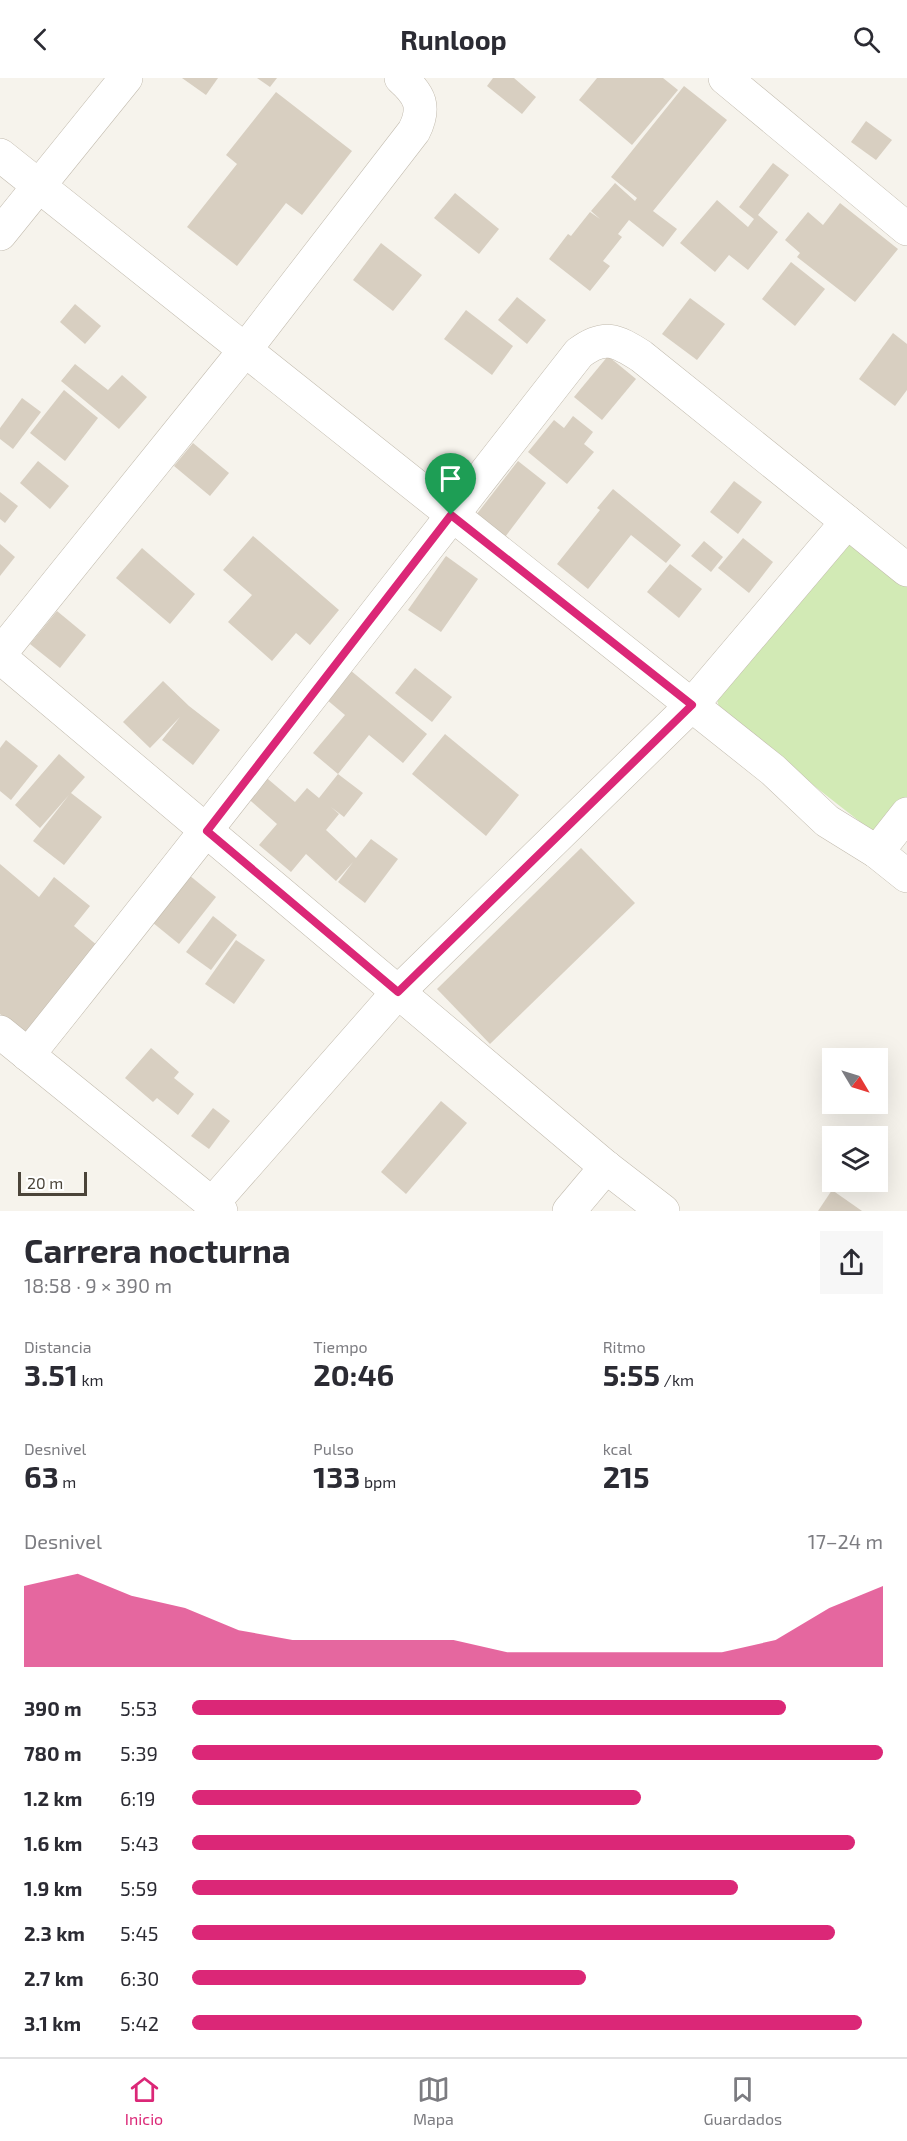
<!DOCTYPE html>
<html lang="es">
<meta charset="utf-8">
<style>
:root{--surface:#fff;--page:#f7f7f7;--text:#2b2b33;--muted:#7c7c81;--line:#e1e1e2;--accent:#db2777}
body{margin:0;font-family:"Exo 2",sans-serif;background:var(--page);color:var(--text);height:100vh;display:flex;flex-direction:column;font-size:22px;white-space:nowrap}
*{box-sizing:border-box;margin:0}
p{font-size:20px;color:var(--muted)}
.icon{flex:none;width:33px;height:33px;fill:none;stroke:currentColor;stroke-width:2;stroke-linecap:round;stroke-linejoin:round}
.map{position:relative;height:1133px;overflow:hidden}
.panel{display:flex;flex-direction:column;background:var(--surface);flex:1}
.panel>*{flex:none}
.needle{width:39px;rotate:128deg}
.tools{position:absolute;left:822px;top:970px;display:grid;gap:12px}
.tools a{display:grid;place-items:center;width:66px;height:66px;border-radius:0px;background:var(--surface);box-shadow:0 6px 24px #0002;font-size:30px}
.scale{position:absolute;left:18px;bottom:15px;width:69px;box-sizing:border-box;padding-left:6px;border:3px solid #4b4439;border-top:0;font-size:16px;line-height:21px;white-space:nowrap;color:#4b4439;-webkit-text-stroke:4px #fff;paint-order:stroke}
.pin{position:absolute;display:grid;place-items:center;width:51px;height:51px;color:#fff;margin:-62px -26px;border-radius:50% 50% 50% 0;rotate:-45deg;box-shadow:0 0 6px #0007}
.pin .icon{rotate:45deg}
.round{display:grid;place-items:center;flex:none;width:63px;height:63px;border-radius:0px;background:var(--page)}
.head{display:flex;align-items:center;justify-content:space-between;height:102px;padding:0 24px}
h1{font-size:33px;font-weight:700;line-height:45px}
.stats{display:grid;grid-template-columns:repeat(3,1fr);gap:9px;height:102px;padding:6px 24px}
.stats div{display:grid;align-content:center}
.stats b{font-size:30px;font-weight:700}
.stats small{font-size:16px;font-weight:400}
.stats p{font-size:16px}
.chart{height:168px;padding:12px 24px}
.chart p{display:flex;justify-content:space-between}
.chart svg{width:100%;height:108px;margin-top:6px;fill:var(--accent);opacity:.7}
ul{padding:0 24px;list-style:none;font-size:20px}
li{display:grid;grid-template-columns:96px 72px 1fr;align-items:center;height:45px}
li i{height:15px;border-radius:8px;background:var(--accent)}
header{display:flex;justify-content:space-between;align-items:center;height:78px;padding:0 24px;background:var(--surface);font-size:27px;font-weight:700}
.menu{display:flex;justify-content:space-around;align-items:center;height:84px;border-top:2px solid var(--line);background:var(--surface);font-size:16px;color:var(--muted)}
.menu a{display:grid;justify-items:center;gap:3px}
.menu .active{color:var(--accent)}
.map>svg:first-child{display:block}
.green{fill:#d2eab5}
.building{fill:#d8cfc1}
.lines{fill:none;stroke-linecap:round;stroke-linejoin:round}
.minor-casing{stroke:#c2bbae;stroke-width:34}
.minor{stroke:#fff;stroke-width:33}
.route-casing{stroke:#fff;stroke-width:12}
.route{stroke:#db2777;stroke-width:8}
</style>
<header><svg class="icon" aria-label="back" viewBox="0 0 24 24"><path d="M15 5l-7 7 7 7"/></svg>Runloop<svg class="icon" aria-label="search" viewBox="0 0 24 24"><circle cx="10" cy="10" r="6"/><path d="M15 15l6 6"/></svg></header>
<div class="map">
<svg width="907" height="1133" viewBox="0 0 907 1133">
<rect width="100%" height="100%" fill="#f6f3ec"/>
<!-- green -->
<polygon class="green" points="852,465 907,504 907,720 875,753 868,750 726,639 719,629 717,622 846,468"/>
<!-- building -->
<g class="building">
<polygon points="182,0 218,0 206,17"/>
<polygon points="257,0 277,0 270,9"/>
<polygon points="493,0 514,0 536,19 522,36 487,8"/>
<polygon points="597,0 663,0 678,12 632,67 579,22"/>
<polygon points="684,8 727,42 653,133 677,151 663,169 629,142 618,156 622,159 603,183 610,188 590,213 549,181 568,156 571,158 590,134 600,141 591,133 615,105 635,123 637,120 611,99"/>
<polygon points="276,14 352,73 302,137 286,125 237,188 187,149 237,86 226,77"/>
<polygon points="866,43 892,62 876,82 851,64"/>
<polygon points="773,85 789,97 758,137 778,154 748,192 729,177 715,194 680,165 717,122 748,149 754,141 739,129"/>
<polygon points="455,115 499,151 479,176 434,140"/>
<polygon points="840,125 898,171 855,224 797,179 800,175 785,162 808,134 823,147"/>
<polygon points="381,165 422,197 393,233 353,202"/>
<polygon points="791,184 825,211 795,248 762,221"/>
<polygon points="517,219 546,242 527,266 498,242"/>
<polygon points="690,220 725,246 697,282 662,256"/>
<polygon points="75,226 101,248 85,266 60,244"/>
<polygon points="466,232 513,268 492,297 444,261"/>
<polygon points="893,255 907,266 907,312 895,328 859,301"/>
<polygon points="608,278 636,301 602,342 574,319"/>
<polygon points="75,286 108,312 122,297 147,319 119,351 61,303"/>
<polygon points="64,312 98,340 65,383 30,355"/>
<polygon points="22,320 41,334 13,371 0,361 0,350"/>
<polygon points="573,338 593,354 584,366 594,374 567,406 528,374 554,342 564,350"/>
<polygon points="193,365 229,395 210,418 174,388"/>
<polygon points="38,383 69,408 50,431 20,405"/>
<polygon points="518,383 546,405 505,459 476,437"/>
<polygon points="734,403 762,424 738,456 710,434"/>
<polygon points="613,411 681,467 666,485 631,457 588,511 557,486 600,432 597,430"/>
<polygon points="0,414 18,428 5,445 0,441"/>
<polygon points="253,458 339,532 310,567 296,555 272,583 228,544 252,517 223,492"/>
<polygon points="743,460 773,484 749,515 718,490"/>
<polygon points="704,463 723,479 711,494 691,478"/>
<polygon points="0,466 15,479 0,498"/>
<polygon points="142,470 195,516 170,546 116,500"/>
<polygon points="446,478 478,501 441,554 408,532"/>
<polygon points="670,486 702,511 679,540 647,514"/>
<polygon points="57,533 86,557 60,590 30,566"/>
<polygon points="415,590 452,619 432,644 395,615"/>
<polygon points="350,592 427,656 403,685 369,657 338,696 313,675 345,637 326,621"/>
<polygon points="163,603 189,628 220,652 193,687 162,662 180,639 150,670 123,644"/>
<polygon points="445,656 519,717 486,758 412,696"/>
<polygon points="6,662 38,688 11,722 0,713 0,670"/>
<polygon points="59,676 85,699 71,715 102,739 64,787 33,763 69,717 40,750 15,727"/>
<polygon points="262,696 295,724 307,710 319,720 338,696 363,715 344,739 331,729 339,736 326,752 356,780 371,761 398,781 365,825 338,804 353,784 336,803 306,776 291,794 259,767 277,746 244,717"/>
<polygon points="581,770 635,825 490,966 437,911"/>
<polygon points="0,786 39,819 54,799 90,828 74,848 98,868 24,956 0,936"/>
<polygon points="184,793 216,819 179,866 147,840"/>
<polygon points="213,838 237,857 211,892 186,874"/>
<polygon points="236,862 265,882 234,926 205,906"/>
<polygon points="151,970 179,994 174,1000 194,1016 178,1037 157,1020 153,1024 125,1000"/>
<polygon points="441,1023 467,1045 406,1116 381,1094"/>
<polygon points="213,1030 230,1043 209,1071 191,1058"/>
<polygon points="832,1112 862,1133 818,1133"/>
</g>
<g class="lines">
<!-- minor casing -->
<g class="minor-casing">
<g id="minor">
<polyline points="725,0 907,151"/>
<polyline points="0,77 773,692 827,743 877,774 907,798"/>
<polyline points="0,156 126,0"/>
<path d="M0,576L245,272L414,53C426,29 420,17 401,0"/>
<polyline points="0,579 606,1089 663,1133"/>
<polyline points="877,774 907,736"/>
<polyline points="0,954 221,1133"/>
<path d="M28,977C214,745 395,510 579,275C604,256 616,262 641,278L907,492"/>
<polyline points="212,1126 398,914 692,627 847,444"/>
<polyline points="569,1133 606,1089"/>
</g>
</g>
<!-- minor -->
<use href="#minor" class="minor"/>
</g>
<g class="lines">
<!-- route casing -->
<g class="route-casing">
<polygon id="route" points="451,437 692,627 398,914 207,753"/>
</g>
<!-- route -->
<use href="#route" class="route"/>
</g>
</svg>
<div class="tools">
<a><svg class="needle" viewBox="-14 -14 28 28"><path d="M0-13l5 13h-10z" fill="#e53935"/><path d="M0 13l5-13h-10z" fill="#7c7c81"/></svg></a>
<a><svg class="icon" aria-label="layers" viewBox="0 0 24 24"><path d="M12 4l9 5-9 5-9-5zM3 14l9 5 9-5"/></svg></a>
</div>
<div class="scale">20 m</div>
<div class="pin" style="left:451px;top:437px;background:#1e9e55"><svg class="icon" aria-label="arrive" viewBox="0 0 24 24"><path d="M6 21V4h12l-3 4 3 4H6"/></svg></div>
</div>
<section class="panel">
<div class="head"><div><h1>Carrera nocturna</h1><p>18:58 · 9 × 390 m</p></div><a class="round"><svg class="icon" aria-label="share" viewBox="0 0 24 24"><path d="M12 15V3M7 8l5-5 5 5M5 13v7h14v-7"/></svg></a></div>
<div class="stats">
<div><p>Distancia</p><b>3.51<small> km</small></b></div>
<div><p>Tiempo</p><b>20:46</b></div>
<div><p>Ritmo</p><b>5:55<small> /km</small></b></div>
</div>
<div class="stats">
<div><p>Desnivel</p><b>63<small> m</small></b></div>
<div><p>Pulso</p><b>133<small> bpm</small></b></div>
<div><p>kcal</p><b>215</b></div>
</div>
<div class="chart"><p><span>Desnivel</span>17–24 m</p>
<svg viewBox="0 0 160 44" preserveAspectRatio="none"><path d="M0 44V11L10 6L20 15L30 20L40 29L50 33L60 33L70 33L80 33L90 38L100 38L110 38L120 38L130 38L140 33L150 20L160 11V44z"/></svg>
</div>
<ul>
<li><b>390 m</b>5:53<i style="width:86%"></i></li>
<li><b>780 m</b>5:39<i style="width:100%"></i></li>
<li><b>1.2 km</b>6:19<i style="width:65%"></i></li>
<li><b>1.6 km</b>5:43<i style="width:96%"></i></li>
<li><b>1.9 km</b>5:59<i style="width:79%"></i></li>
<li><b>2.3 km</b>5:45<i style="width:93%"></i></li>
<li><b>2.7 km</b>6:30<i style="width:57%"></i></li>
<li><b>3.1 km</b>5:42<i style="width:97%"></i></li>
</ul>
</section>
<nav class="menu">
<a class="active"><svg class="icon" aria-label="home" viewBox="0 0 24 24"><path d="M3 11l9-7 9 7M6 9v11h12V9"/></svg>Inicio</a>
<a><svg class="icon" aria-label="map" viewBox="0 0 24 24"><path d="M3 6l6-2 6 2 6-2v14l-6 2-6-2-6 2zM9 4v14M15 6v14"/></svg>Mapa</a>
<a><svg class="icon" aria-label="saved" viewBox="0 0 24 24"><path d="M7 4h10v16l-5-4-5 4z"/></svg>Guardados</a>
</nav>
